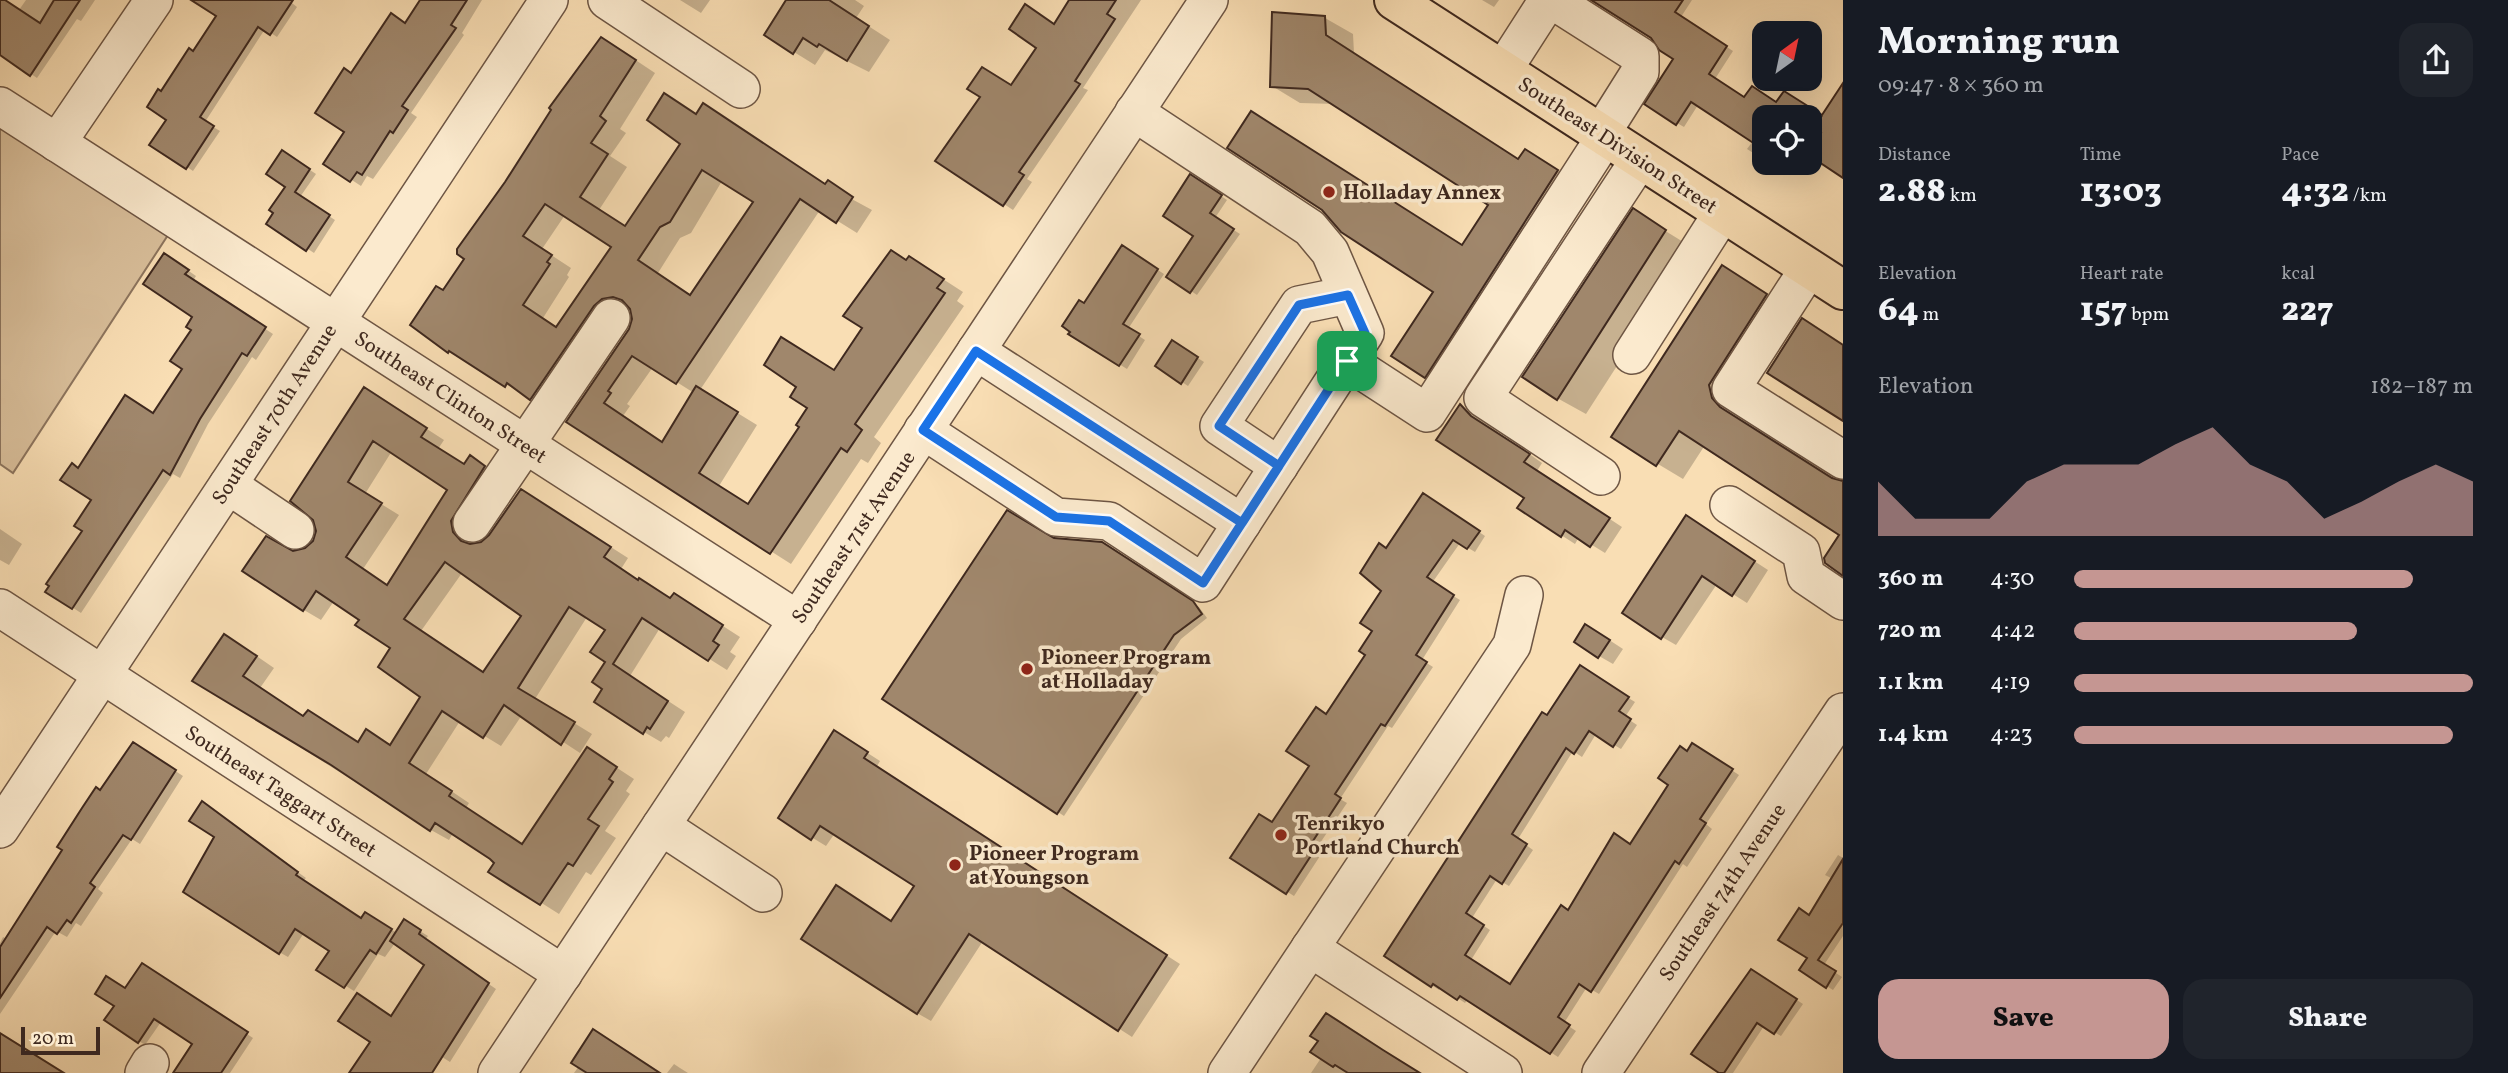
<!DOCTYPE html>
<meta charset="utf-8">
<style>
:root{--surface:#171b24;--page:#20242c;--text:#f1f3f6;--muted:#9ea1a6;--accent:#c59692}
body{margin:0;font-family:Vollkorn,serif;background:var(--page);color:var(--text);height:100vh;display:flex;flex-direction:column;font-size:26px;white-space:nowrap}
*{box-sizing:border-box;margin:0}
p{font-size:23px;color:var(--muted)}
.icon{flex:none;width:38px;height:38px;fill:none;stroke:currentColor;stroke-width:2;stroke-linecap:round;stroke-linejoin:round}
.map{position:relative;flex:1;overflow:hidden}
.drawer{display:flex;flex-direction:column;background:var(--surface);width:665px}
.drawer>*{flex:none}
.needle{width:46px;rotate:33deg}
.controls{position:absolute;left:1752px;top:21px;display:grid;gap:14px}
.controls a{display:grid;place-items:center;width:70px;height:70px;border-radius:14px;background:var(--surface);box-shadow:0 7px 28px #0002;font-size:35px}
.scale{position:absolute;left:21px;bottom:18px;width:79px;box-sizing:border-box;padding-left:7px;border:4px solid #3f291f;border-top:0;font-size:19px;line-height:24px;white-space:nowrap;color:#3f291f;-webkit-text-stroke:5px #fbeace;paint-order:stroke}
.pin{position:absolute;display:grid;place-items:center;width:60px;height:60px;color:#fff;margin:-30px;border-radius:14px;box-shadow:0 4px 10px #0006}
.round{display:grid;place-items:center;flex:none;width:74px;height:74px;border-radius:21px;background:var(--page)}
.head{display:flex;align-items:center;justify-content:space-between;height:119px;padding:0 35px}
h1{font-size:38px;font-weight:800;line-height:52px}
.metrics{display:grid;grid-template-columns:repeat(3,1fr);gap:10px;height:119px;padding:7px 35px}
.metrics div{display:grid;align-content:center}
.metrics b{font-size:35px;font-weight:800}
.metrics small{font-size:19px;font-weight:400}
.metrics p{font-size:19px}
.chart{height:196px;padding:14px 35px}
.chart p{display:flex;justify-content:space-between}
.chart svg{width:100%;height:126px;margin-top:7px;fill:var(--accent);opacity:.7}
.action{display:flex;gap:14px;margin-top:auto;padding:14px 35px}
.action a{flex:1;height:80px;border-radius:21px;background:var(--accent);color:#111;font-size:28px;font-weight:800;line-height:80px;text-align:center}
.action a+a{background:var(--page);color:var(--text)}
ul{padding:0 35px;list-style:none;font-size:23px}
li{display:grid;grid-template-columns:112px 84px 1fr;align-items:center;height:52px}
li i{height:18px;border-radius:9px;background:var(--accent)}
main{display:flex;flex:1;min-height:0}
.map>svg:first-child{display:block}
.green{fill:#d9bf9b;stroke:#8c745d;stroke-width:2}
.shadow{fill:#0003;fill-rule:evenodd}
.building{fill:#a0876c;stroke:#3f291f;stroke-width:2;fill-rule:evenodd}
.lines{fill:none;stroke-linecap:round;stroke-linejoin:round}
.minor-casing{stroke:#6e5644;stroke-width:40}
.major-casing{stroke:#3f291f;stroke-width:42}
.minor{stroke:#fbeace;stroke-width:37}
.major{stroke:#f9deb4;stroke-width:38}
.route-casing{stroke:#fff;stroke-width:14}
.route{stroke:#1a73e8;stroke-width:9}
.poi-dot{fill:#8f2418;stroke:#fbeace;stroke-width:2.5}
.labels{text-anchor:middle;stroke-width:7;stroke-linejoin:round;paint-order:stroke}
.street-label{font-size:21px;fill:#3f291f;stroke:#fbeace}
.poi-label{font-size:21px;font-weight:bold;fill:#3f291f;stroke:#fbeace;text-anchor:start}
</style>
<main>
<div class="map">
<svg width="1843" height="1073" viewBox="0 0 1843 1073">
<rect width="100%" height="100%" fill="#f9deb4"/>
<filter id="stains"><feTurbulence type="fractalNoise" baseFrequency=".00286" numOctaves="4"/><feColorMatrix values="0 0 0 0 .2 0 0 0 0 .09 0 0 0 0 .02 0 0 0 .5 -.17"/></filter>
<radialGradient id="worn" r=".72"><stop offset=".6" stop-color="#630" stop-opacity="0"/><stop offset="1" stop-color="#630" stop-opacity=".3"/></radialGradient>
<!-- green -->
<polygon class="green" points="0,126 168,235 13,473 0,464"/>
<!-- shadow -->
<g class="shadow">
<polygon points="0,0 19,10 26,0 95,0 81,21 77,19 37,78 0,53"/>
<polygon points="218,0 288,0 297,7 277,37 265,29 205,122 220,131 193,171 187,167 162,94 219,15"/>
<polygon points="423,0 482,0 462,33 464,35 411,113 417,117 373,179 367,176 361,186 326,163 346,132 351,75 406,25"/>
<polygon points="680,0 710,0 701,13"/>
<polygon points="788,0 855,0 864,6 856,18 890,40 869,72 825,50 815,65 794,52"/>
<polygon points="1071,0 1141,0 1083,88 1088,90 1027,179 1032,182 1013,210 937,160 1012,87"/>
<polygon points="1482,0 1499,0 1494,7"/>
<polygon points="1594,0 1692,0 1681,17 1733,51 1715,79 1745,99 1777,104 1823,117 1843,86 1843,176 1810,153 1810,117 1764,117 1764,160 1747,149 1753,141 1698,105 1684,127 1677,123 1676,58 1653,37"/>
<polygon points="1325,18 1353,34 1354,53 1519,160 1553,167 1586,188 1454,392 1426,376 1436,292 1280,129 1464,246 1490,205 1335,104 1300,103 1272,86"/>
<path d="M622,51L655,73L620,129L626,133L610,156L627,167L599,210L626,227L697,115L872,210L857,233L820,210L700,390L757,425L719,486L749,505L907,261L929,270L963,292L957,301L964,306L874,437L881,443L868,463L861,459L791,564L568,422L630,330L634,319L632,308L623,310L551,410L449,352L412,325L444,292ZM722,181L756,201L692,296L658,273L680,238L691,233ZM565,215L614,246L557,328L543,318L569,277L567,275L571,268L542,249ZM653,367L694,393L664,443L623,416L630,406L627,404Z"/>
<polygon points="289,156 316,174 300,197 335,220 314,253 269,223 287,186"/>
<polygon points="1197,180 1227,200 1215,218 1240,234 1197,295 1191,291"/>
<polygon points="1633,211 1693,248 1586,414 1557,398"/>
<polygon points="1129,251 1164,274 1128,329 1145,340 1127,369 1071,334 1085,305"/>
<polygon points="173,260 196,276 193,281 273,334 256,360 252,357 208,424 180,478 173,474 81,613 47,591 84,530 93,500 79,470 154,415 184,368 195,317"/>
<polygon points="1722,267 1792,310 1734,400 1738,416 1843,483 1843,574 1826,558 1841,535 1705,445 1683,479 1613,437"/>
<polygon points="1173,342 1204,362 1188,386 1182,382"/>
<path d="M382,400L444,440L438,449L465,466L470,457L488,468L469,532L472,545L481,544L539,501L628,558L621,569L639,581L672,599L692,606L740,637L730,652L736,656L727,670L660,628L630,676L685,712L669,738L666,736L661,742L644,732L605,688L607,630L587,617L535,699L592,734L580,753L522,715L501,746L460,721L426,774L469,803L466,808L523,845L605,760L634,779L626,791L630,794L605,831L616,838L591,875L586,872L559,914L491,871L496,863L453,833L449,840L431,830L194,680L242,646L274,668L260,688L305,717L359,744L391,746L423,697L393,648L361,619L334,601L321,620L304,610L293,553L306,550L314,542ZM392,451L449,489L388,586L363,569L399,515L365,494ZM462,573L523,615L485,673L421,631Z"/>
<polygon points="1461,406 1542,463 1537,471 1622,527 1605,553 1579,537 1575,544 1519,508 1526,497"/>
<polygon points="1430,499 1485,536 1475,552 1460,543 1432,583 1460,600 1422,660 1433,667 1392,728 1388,726 1340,799 1347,803 1314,852 1320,856 1294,896 1233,857 1273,824 1311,766 1327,716 1368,655 1384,590 1387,549"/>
<polygon points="1700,526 1768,570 1747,603 1717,584 1676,645 1662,637"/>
<polygon points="0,529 22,544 9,565 0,560"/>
<polygon points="1053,540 1109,548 1199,607 1207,618 1181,639 1064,816 1058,812"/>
<polygon points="1600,634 1623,649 1613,664 1599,656"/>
<polygon points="1580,668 1635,702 1625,717 1637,725 1621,749 1596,734 1582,757 1573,751 1518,839 1533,850 1509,886 1497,879 1472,918 1490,930 1471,960 1510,986 1569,912 1631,845 1688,753 1700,749 1739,775 1706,824 1712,829 1687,867 1683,864 1599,994 1587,987 1564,1023 1576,1031 1558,1057 1468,999 1465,1003 1441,987 1439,990 1386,955"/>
<polygon points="849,741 880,761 876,768 1180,964 1132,1037 983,941 931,1021 917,1013 892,923 917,885 835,833 826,846 780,818"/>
<polygon points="142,749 183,776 140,844 132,839 98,889 103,893 81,926 76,923 67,937 56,931 0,1014 0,943 3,937 7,939 101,793"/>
<polygon points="211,808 306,878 303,881 362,920 374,919 397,933 405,922 428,936 425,940 496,989 450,1062 442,1057 431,1073 351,1073 427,964 395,943 385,957 378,954 354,991 319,969 331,951 304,933 288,957 279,952 216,836"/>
<polygon points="1838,855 1843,858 1843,936 1824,965 1842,977 1833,990 1801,970 1809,958 1810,917 1833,879 1825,875"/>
<polygon points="149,969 253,1038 230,1073 175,1073 194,1044 161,1022 145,1045 139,1041 126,991"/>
<polygon points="1752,971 1803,1004 1781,1036 1764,1026 1733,1073 1722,1073"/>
<polygon points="1321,1058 1418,1073 1311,1073"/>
<polygon points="674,1064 680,1068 688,1073 667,1073"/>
<polygon points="579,1066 658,1073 574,1073"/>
</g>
<!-- building -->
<g class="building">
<polygon points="0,0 5,0 40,23 54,0 80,0 30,76 0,55"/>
<polygon points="191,0 293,0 270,35 258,27 200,117 214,126 186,169 149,145 166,120 147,107 158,89 161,91 189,48 193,51 216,16"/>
<polygon points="420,0 467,0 451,25 456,28 402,106 408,110 393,133 390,131 362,175 357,172 350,182 323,164 344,132 315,113 344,68 351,73 391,13 405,23"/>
<polygon points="786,0 829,0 869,26 847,61 819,44 817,47 803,38 793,54 764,35"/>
<polygon points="1069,0 1116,0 1107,14 1115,19 1075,81 1080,84 1019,172 1024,175 1003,206 935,161 980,97 967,89 982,67 1011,85 1036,48 1009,29 1025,4 1054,24"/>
<polygon points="1591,0 1683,0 1675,12 1727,46 1709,74 1744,97 1752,86 1776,102 1784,91 1822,115 1843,83 1843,178 1810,156 1810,149 1821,133 1814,128 1821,117 1764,117 1764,150 1691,102 1676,125 1644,104 1673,59 1659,50 1651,38"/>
<polygon points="1272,12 1325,16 1326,35 1518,159 1525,149 1558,170 1425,378 1391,356 1433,292 1341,232 1322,210 1227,148 1251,111 1462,245 1488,205 1308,89 1270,87"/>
<path d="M601,37L636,60L600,116L606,121L591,143L608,154L580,197L625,226L680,144L647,120L664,93L696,114L703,103L825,184L828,180L853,197L836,223L800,199L676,384L632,356L608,391L611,393L604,403L662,442L696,386L738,412L699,473L748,504L799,427L796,425L807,408L790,397L796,387L764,365L781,337L834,370L862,328L843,316L891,250L906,260L909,256L944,279L937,288L945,293L855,424L862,430L847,452L841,448L770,554L566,422L629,329L632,319L630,309L622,300L613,297L602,299L594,306L530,400L507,383L505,387L449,351L448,353L410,325L436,286L443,290L464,259L457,254V249L505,182L551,110L549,108ZM702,170L753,202L690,295L638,260L660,227L670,222ZM545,204L611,247L556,327L523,305L550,264L547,262L552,255L523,236Z"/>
<polygon points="282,150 310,169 295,192 330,215 306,251 266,224 273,213 269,210 285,187 266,174"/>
<polygon points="1190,174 1222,195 1210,213 1234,229 1190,293 1166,277 1193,236 1163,216"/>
<polygon points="1633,208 1666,230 1557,400 1522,377"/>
<polygon points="1122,245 1158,269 1123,324 1140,334 1119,366 1068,334 1070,332 1062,326 1079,300 1084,303"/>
<polygon points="164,253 189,270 185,274 266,327 247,356 242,353 200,419 170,475 163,470 156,481 72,609 45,592 49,586 46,584 82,531 74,526 91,500 60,480 72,463 78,468 125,395 153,413 182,369 170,361 191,330 186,327 192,317 143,284"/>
<polygon points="1722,265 1767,294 1709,385 1712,398 1720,407 1832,478 1843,481 1843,576 1825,563 1824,558 1839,535 1679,431 1656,466 1611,437"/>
<polygon points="1802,318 1843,345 1843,421 1767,373"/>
<polygon points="1172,340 1198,357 1181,384 1155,366"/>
<path d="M364,387L427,428L421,437L464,464L470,455L485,466L451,521L453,532L461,541L470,544L481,542L489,535L521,489L611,547L604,557L638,580L639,578L670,598L674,593L723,625L713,641L719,645L708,661L642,618L613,664L668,701L650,729L647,727L643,734L594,702L602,689L592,682L605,662L590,652L605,630L569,607L518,688L575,722L561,745L504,705L483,738L442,711L409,763L452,791L449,796L522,844L587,747L617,767L609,779L613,782L588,819L599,826L573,866L568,863L540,905L488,872L494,863L490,859L435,823L430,831L331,765L192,681L224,634L257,656L243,676L303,716L308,710L358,742L366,729L390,745L420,697L378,667L390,648L355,625L359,620L316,591L303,611L242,571L266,536L293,551L305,548L313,541L316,531L313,520L290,501ZM373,441L447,490L387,585L346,557L382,503L348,482ZM445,562L521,616L483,672L404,619Z"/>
<polygon points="1460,404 1471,416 1530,454 1524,462 1610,518 1590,547 1565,530 1561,537 1517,508 1524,498 1436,440"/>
<polygon points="1423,493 1480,531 1467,549 1453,540 1427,577 1454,595 1416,655 1427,662 1385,726 1381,724 1335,794 1341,798 1309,847 1314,851 1286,894 1230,858 1259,814 1272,822 1309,766 1286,751 1316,707 1326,714 1365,655 1359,651 1372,631 1360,623 1381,591 1360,573 1379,543 1386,548"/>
<polygon points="1007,510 1054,538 1102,542 1193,601 1202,614 1174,635 1057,814 882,699"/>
<polygon points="1686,515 1755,561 1732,596 1702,576 1661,639 1622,613"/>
<polygon points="1585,624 1610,640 1598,658 1574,642"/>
<polygon points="1580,665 1629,697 1619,711 1631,719 1613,747 1589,731 1574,754 1566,748 1512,834 1527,844 1502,884 1490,876 1466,913 1484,925 1465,955 1510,984 1561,905 1568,910 1614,833 1630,844 1668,785 1658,778 1680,746 1687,751 1692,743 1733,769 1700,819 1706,823 1679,864 1675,861 1591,992 1579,984 1558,1017 1570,1025 1550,1054 1460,996 1457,1000 1433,984 1431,987 1384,956 1542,712 1547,715"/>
<polygon points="834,730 868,752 864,758 1167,955 1118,1031 969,934 917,1014 801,939 836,885 891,921 914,886 820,826 811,840 778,818"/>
<polygon points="133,742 176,770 131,840 123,835 90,883 95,887 71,923 67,920 57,934 47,927 0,998 0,947 62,850 57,847 82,808 96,787 100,790"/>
<polygon points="202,801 298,872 296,875 361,918 365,912 392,929 376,954 370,950 344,988 316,970 329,951 295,929 279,954 183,892 214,837 189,821"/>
<polygon points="1843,859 1843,923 1818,960 1836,971 1826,988 1799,970 1807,958 1778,940 1799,908 1809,915"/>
<polygon points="404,919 421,930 419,934 489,983 432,1073 349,1073 370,1042 338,1021 357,993 391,1016 424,965 390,941"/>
<polygon points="142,963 248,1032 221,1073 173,1073 192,1044 154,1019 138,1043 104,1020 114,1006 95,994 106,976 125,988"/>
<polygon points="1751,969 1797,999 1774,1034 1757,1023 1724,1073 1719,1073 1691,1054"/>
<polygon points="1326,1013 1383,1050 1420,1073 1348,1073 1335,1065 1333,1067 1310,1052 1318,1041 1310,1036"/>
<polygon points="593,1029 660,1073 587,1073 571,1063"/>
<polygon points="0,1033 64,1073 0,1073"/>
</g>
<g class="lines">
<!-- minor casing -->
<g class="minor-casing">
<g id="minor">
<polyline points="607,0 741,89"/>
<polyline points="1552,0 1640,56 1640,72 1601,134"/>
<polyline points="1503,70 1548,0"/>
<polyline points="0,106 798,620"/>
<polyline points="57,143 154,0"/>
<polyline points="1809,268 1731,389 1843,460"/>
<polyline points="976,351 1242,523"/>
<polyline points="1632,355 1723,212"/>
<polyline points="1347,361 1427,413 1605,137"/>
<polyline points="923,430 1056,517 1109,521 1203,583 1365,333 1330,252 1310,228 1134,112"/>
<polyline points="1279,466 1219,426 1299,305 1348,295"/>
<polyline points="1601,476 1483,398 1640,159"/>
<polyline points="228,485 295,530"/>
<polyline points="1729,505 1801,552 1806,576 1843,601"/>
<polyline points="472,523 611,318"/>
<polyline points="0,608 563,974"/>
<polyline points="661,826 763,893"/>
<polyline points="0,829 549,0"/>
<polyline points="1310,948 1503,1073"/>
<polyline points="144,1073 150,1063"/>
<polyline points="497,1073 1209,0"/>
<polyline points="1227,1073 1512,645 1524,595"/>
<polyline points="1601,1073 1843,712"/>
</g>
</g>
<!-- major casing -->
<g class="major-casing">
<polyline id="major" points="1394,0 1843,290"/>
</g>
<!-- minor -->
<use href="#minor" class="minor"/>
<!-- major -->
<use href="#major" class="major"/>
</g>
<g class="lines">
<!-- route casing -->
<g class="route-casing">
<polyline id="route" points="1347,361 1203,583 1109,521 1056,517 923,430 976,351 1242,523 1279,466 1219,426 1299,305 1348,295 1365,333 1347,361"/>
</g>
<!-- route -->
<use href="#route" class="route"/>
</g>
<!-- markers -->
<g class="poi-dot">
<circle cx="1329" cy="192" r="7"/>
<circle cx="1027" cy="669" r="7"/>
<circle cx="1281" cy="835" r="7"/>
<circle cx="955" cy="865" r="7"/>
</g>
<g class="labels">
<!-- street labels -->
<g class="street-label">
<text transform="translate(1618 145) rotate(33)" y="7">Southeast Division Street</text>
<text transform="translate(451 397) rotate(33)" y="7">Southeast Clinton Street</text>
<text transform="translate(274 414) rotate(-57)" y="7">Southeast 70th Avenue</text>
<text transform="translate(853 537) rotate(-56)" y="7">Southeast 71st Avenue</text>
<text transform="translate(281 791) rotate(33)" y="7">Southeast Taggart Street</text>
<text transform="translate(1722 892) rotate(-56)" y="7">Southeast 74th Avenue</text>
</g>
<!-- poi labels -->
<g class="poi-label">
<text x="1343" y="199">Holladay Annex</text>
<text x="1041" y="664">Pioneer Program<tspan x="1041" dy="24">at Holladay</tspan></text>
<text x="1295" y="830">Tenrikyo<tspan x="1295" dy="24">Portland Church</tspan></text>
<text x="969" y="860">Pioneer Program<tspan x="969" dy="24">at Youngson</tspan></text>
</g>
</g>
<rect width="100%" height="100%" filter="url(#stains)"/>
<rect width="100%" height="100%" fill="url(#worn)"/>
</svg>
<div class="controls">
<a><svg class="needle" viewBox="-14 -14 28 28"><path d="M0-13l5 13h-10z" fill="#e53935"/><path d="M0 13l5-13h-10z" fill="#9ea1a6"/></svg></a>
<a><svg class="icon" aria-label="locate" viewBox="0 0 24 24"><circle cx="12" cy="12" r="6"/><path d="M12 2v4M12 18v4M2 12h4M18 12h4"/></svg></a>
</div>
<div class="scale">20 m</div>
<div class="pin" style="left:1347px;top:361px;background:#1e9e55"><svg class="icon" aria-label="arrive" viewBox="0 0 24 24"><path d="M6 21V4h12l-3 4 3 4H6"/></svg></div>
</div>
<section class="drawer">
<div class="head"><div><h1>Morning run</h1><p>09:47 · 8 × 360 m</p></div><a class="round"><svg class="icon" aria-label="share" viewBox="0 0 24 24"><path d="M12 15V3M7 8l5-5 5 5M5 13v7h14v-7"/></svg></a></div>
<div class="metrics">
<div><p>Distance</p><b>2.88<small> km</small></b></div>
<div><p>Time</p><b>13:03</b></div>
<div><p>Pace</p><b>4:32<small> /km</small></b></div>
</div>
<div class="metrics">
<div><p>Elevation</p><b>64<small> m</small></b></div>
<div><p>Heart rate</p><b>157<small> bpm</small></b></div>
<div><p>kcal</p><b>227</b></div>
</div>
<div class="chart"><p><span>Elevation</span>182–187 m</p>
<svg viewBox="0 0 160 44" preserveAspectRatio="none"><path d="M0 44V25L10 38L20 38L30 38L40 25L50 19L60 19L70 19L80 12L90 6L100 19L110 25L120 38L130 32L140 25L150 19L160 25V44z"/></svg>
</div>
<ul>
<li><b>360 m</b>4:30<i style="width:85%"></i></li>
<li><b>720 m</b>4:42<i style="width:71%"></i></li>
<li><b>1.1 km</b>4:19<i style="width:100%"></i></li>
<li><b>1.4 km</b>4:23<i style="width:95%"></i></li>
</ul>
<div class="action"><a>Save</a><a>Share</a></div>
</section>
</main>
